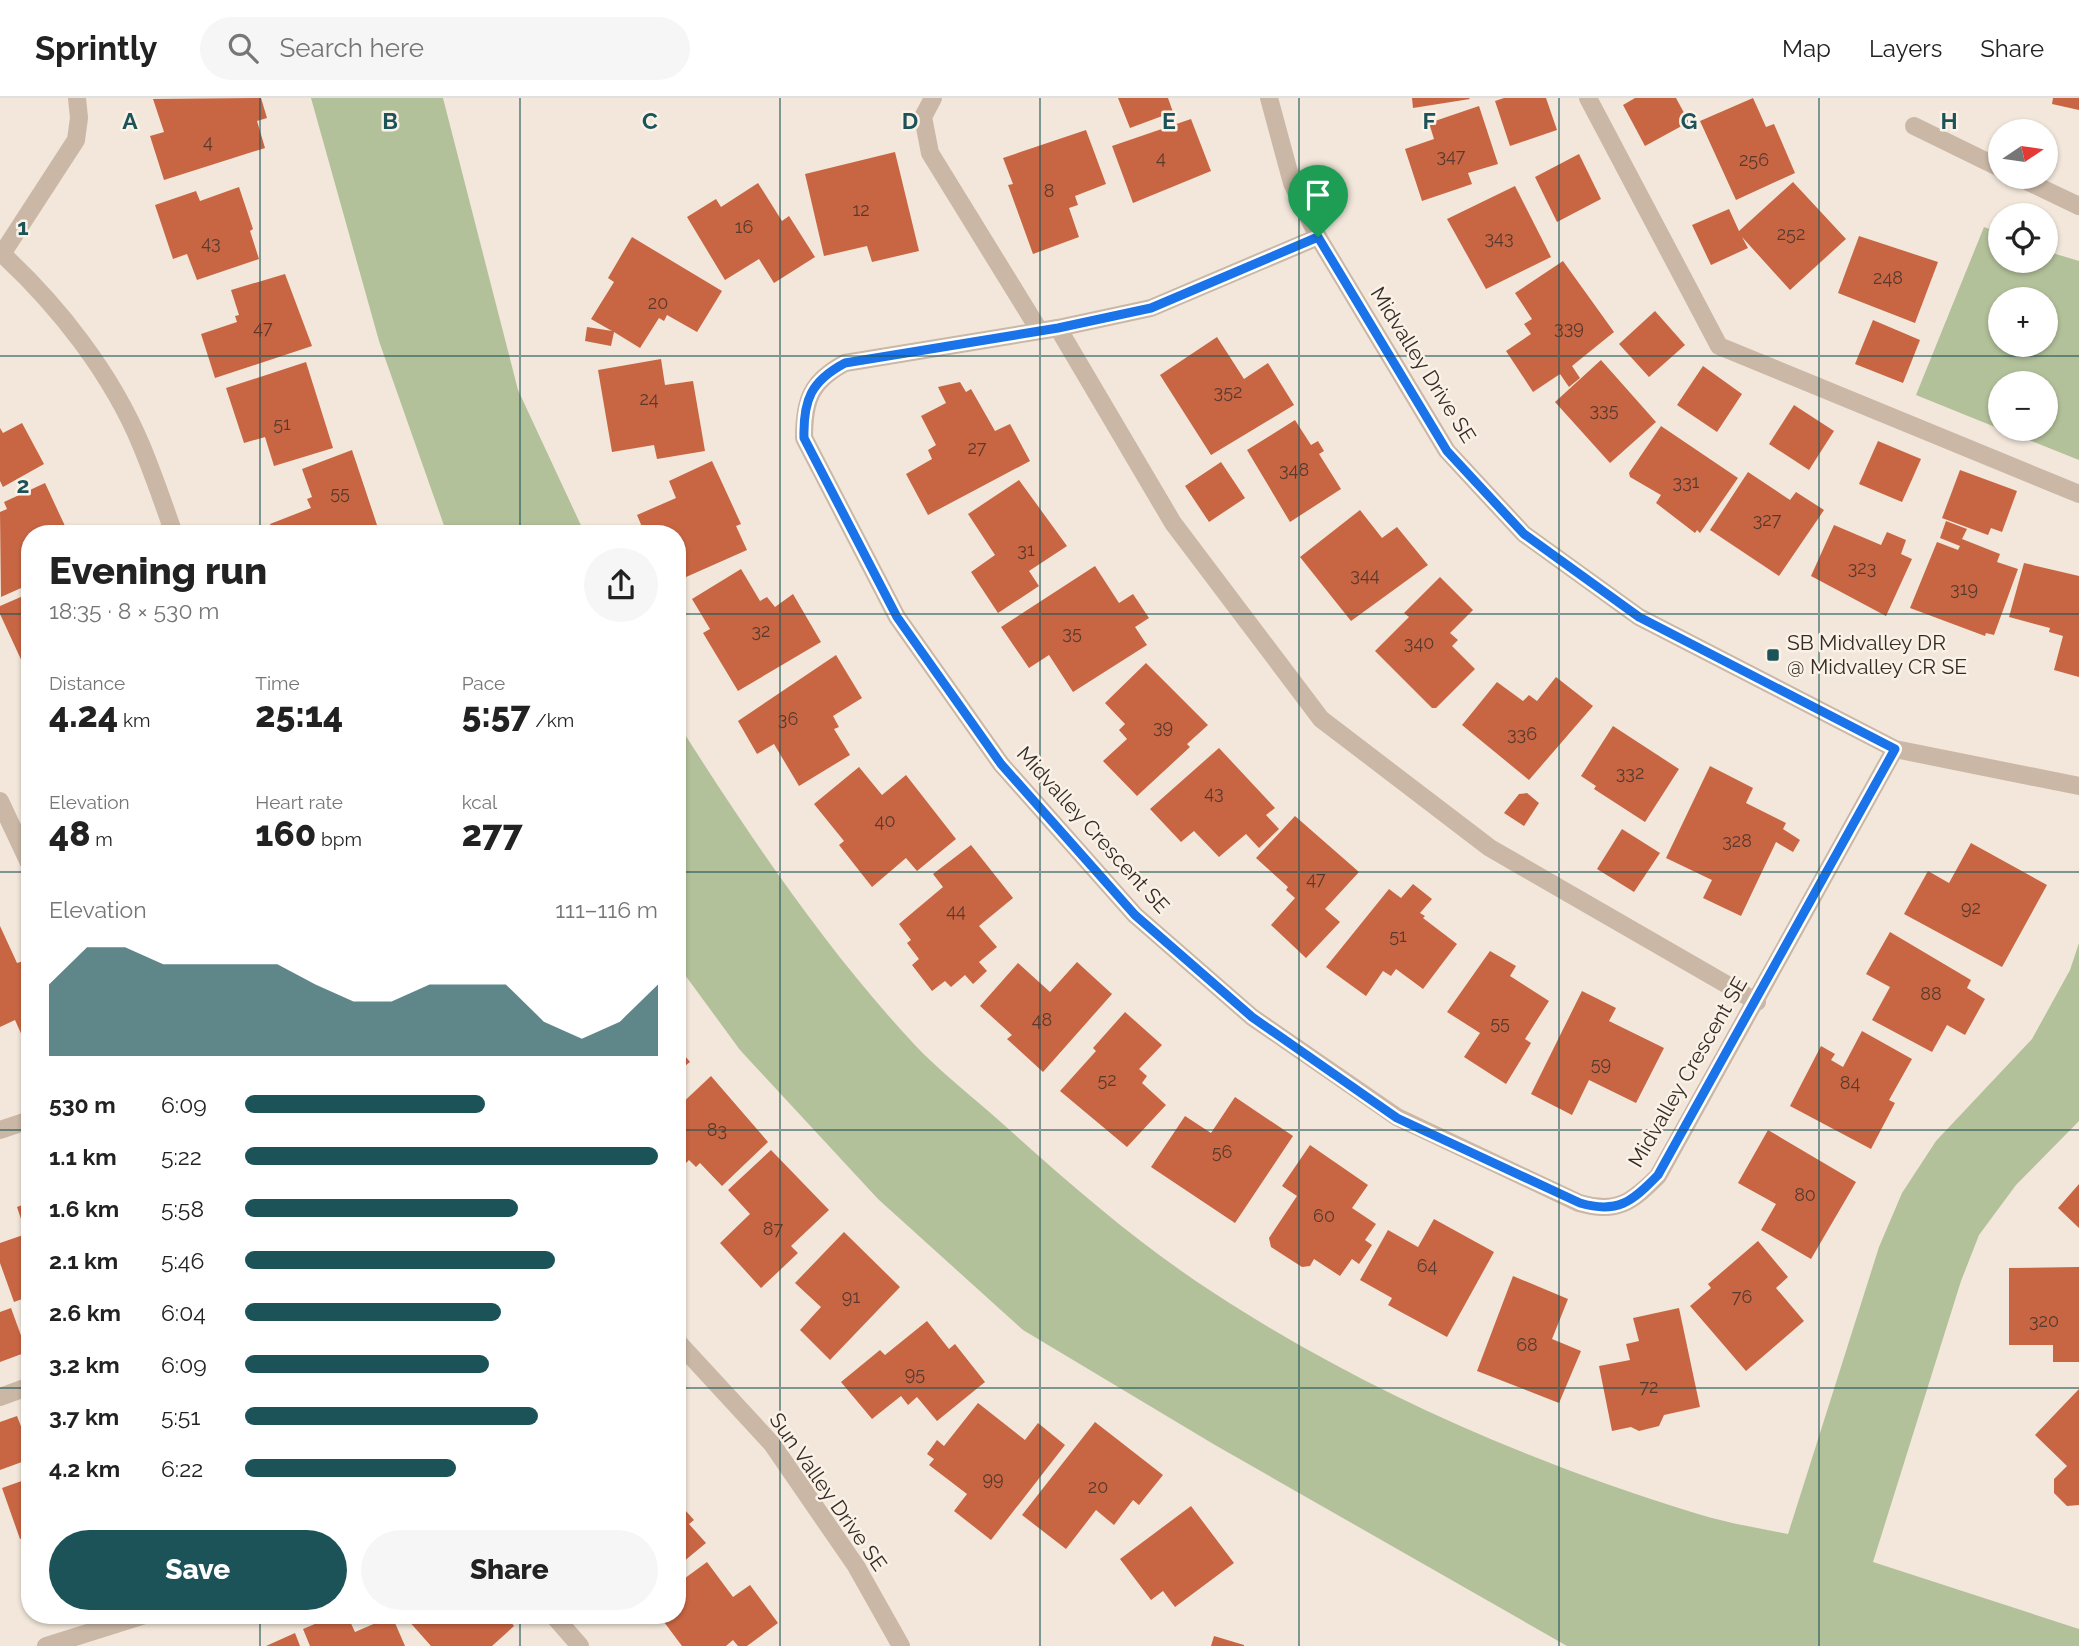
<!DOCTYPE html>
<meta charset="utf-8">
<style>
:root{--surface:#fff;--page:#f6f6f6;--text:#222;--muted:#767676;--line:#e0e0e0;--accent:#1c5358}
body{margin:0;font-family:Raleway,sans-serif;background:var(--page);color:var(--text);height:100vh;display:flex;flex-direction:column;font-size:26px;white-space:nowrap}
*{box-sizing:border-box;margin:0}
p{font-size:23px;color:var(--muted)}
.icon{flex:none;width:38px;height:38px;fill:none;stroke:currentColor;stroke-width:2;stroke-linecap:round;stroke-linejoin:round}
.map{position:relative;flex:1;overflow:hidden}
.details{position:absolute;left:21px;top:427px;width:665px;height:1099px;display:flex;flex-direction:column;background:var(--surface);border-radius:28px;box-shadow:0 2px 5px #0004}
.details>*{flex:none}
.needle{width:46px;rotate:77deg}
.controls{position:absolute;left:1988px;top:21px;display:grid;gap:14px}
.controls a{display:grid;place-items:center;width:70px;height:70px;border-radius:50%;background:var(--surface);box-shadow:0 2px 5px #0004;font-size:35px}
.pin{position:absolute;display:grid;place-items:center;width:60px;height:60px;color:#fff;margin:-72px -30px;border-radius:50% 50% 50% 0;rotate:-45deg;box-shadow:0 0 7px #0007}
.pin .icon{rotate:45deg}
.round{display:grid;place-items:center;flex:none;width:74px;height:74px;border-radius:37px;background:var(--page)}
.summary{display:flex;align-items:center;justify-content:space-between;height:119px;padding:0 28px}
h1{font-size:38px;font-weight:800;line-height:52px}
.figures{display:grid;grid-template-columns:repeat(3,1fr);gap:10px;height:119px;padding:7px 28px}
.figures div{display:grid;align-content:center}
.figures b{font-size:35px;font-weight:800}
.figures small{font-size:19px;font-weight:400}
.figures p{font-size:19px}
.chart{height:196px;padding:14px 28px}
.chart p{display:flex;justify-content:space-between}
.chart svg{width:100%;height:126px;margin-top:7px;fill:var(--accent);opacity:.7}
.cta{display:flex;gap:14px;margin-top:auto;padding:14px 28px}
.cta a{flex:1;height:80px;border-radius:42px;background:var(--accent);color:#fff;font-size:28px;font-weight:800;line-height:80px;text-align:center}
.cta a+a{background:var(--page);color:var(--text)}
ul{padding:0 28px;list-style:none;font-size:23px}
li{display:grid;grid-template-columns:112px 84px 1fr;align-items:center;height:52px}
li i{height:18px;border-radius:9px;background:var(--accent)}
header{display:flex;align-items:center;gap:42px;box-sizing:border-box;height:98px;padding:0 35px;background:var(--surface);border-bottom:2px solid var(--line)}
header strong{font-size:33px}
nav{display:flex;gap:38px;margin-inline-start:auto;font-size:24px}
.search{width:490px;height:63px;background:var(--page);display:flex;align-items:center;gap:18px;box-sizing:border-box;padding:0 24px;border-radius:38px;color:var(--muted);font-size:26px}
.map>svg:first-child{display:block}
.green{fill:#b3c19a;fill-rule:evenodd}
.building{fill:#c86643}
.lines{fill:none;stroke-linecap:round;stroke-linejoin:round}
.service{stroke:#cab7a6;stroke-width:18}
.minor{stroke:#cab7a6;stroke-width:18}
.route-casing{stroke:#fff;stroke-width:14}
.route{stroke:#1a73e8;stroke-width:9}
.grid{fill:none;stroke:#1c5358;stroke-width:2;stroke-opacity:0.55}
.poi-dot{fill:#1c5358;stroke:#faf1e7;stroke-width:2.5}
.labels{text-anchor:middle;stroke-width:5;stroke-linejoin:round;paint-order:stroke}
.number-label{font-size:18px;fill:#5a3a2e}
.street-label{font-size:21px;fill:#362c27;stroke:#faf1e7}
.poi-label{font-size:21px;fill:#362c27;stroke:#faf1e7;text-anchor:start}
.grid-label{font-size:23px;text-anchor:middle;font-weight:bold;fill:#1c5358;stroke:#faf1e7;stroke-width:5;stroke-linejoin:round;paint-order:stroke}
</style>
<header>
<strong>Sprintly</strong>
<div class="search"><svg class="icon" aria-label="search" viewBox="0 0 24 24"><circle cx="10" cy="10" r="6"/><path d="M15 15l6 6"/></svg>Search here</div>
<nav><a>Map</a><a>Layers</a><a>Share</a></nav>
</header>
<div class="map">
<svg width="2079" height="1548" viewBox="0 0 2079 1548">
<rect width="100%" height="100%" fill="#f2e7da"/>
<!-- green -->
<g class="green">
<polygon points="311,0 443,0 518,292 585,436 447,436 379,243"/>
<path d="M1984,129L2000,135V163H2046V153L2079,163V362L2001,331H2046V285H2000V331L1916,297ZM2046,201V247H2000V201Z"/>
<path d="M677,624C748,736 823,848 913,945C940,974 973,999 1003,1026C1070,1086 1138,1146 1214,1195C1359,1290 1532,1366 1698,1416C1727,1425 1758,1430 1788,1436L1879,1149L1902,1095L1936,1043L2032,941L2070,872L2079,845V1023L2016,1087L1979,1137L1961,1183L1873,1464L2079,1531V1548H1567L1215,1347L1023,1232L878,1101L740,952L677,866Z"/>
</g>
<!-- building -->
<g class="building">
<polygon points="261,0 267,20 257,23 265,50 164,82 150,38 164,34 153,1"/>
<polygon points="1118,0 1168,0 1173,14 1130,30"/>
<polygon points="1412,0 1469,0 1470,1 1413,10"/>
<polygon points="1504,0 1546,0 1557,32 1510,48 1495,3"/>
<polygon points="1635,0 1676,0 1689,24 1645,48 1623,7"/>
<polygon points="1753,0 1766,29 1774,26 1795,75 1736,102 1700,23"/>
<polygon points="2053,0 2079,0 2079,12 2052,6"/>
<polygon points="1479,8 1498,66 1468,75 1472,86 1422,103 1405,51 1434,41 1429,25"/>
<polygon points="1191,21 1211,73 1133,105 1112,48"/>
<polygon points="1086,32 1106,86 1075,98 1078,107 1069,110 1079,139 1033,156 1008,87 1013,86 1003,60"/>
<polygon points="895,54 919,153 872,164 867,148 824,158 805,76"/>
<polygon points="1579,56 1601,101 1557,124 1535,79"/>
<polygon points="1793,84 1846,141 1790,192 1742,139 1748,150 1711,167 1692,127 1729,111 1739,133"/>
<polygon points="758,85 782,123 789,118 815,159 774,185 759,161 725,182 687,119 716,101 721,109"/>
<polygon points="1515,88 1551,159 1486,191 1447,121"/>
<polygon points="239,89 253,131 250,133 259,161 197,182 187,156 173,161 155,107 196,93 200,103"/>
<polygon points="1859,138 1938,164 1915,225 1838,195"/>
<polygon points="632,139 722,193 697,234 667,217 664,223 659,220 640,250 614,234 611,248 585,243 587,229 612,233 591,221 614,184 608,180"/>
<polygon points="1563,163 1614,234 1572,268 1580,280 1569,289 1560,276 1533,294 1506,253 1531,236 1524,226 1532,221 1515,195"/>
<polygon points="285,176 312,248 215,280 201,236 237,224 235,218 239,217 231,192"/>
<polygon points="1655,213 1685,247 1649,279 1619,246"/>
<polygon points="1873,222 1920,242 1903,285 1855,266"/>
<polygon points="1217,239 1244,281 1268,265 1294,307 1211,357 1160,277"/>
<polygon points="661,261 665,287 693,283 705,353 657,361 654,347 612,354 598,272"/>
<polygon points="1601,262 1656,324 1610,365 1555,304"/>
<polygon points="306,264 333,350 274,368 265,339 244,345 226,290"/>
<polygon points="1703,268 1742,296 1717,334 1677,307"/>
<polygon points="960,284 966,294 971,291 995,333 1010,326 1030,363 928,417 906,376 932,361 928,352 936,347 921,318 946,305 938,289"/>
<polygon points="1794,307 1834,333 1809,372 1769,346"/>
<polygon points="1295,322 1311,347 1318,343 1324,353 1319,356 1341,391 1290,424 1247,352"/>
<polygon points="22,325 44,366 3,389 0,383 0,330 3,335"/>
<polygon points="1661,328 1738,380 1700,435 1697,432 1695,435 1656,405 1661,397 1630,379 1629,375"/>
<polygon points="1878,343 1921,361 1902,404 1859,386"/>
<polygon points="352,352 379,433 372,436 274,436 270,426 311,410 307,401 312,399 302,371"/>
<polygon points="712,363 741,426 736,428 747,452 677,483 677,436 645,436 637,417 676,400 669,383"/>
<polygon points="1221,364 1245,400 1209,424 1185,388"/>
<polygon points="1960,372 2017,393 2002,434 1991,430 1988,437 1942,420"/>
<polygon points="1748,374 1790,402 1796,394 1824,412 1779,478 1710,432"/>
<polygon points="1019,382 1067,448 1029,473 1039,488 998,515 971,474 995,457 968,416"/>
<polygon points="45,385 65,428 48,436 30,436 30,486 1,499 0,414 7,411 4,404"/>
<polygon points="1360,412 1382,440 1397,429 1428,467 1351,523 1300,459"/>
<polygon points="1946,423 1967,431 1962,441 2000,456 1997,464 2018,471 1994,537 1986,535 1985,538 1910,510 1937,444 1958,452 1960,448 1940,440"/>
<polygon points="1834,427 1881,447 1887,434 1906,442 1901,456 1912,461 1886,518 1811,478"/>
<polygon points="2024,465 2079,478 2079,579 2054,572 2063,538 2049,534 2050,530 2009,519"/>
<polygon points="1095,468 1119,505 1133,496 1149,520 1135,529 1147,547 1073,594 1049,557 1029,570 1001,529"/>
<polygon points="741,471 760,503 767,499 775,509 793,496 821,544 738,593 703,535 710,531 692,501"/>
<polygon points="1440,479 1473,512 1450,535 1458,542 1452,548 1475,571 1436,610 1432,610 1375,553 1409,519 1404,515"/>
<polygon points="30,495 30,581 0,516 0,508"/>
<polygon points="836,557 862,600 833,618 839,629 834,631 850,657 799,688 774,646 757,656 738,623"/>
<polygon points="1146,565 1208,627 1187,646 1190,649 1137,698 1103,663 1127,641 1119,632 1125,626 1105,605"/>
<polygon points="1556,579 1593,608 1529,682 1462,627 1497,584 1523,603 1529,597 1537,603"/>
<polygon points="1613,628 1679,671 1645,724 1594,691 1596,688 1581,678"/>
<polygon points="1219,650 1275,710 1266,717 1279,731 1259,750 1246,736 1219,759 1194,733 1181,744 1150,711"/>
<polygon points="1710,668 1753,690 1746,705 1786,725 1783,731 1800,742 1793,754 1776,744 1741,818 1703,800 1712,782 1666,760"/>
<polygon points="859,669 882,697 906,677 956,741 917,773 906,760 872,789 839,747 844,743 814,706"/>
<polygon points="1527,695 1539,705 1524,728 1504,715 1519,696"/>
<polygon points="1295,718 1359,774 1325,811 1340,824 1306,860 1271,827 1295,800 1286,792 1288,789 1256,760"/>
<polygon points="1622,731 1660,755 1634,794 1597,771"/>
<polygon points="1971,745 2047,787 2002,869 1904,816 1928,773 1949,785"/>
<polygon points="971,747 1013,800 979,828 997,849 979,864 987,873 973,886 965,877 951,889 945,883 932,893 912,867 919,861 907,845 911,842 899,826 943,789 933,776"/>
<polygon points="1413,786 1432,801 1420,815 1425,818 1423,820 1457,846 1423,891 1396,871 1391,878 1383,873 1366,898 1326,869 1389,791 1401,800"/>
<polygon points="0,828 17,865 30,861 30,939 24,942 15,922 0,929"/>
<polygon points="1890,834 1971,882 1967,890 1985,901 1965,937 1947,927 1932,954 1872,922 1890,889 1866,876"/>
<polygon points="1490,853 1516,868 1510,878 1549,903 1525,941 1531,945 1506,986 1464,959 1480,935 1447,914"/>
<polygon points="1077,864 1112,896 1043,974 1007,941 1012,937 980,908 1018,865 1050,894"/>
<polygon points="1582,893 1616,910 1609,923 1664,950 1636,1005 1589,982 1572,1017 1531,996"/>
<polygon points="1125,914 1162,947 1139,971 1147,978 1142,985 1166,1007 1127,1049 1060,993 1096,953 1093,950"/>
<polygon points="1862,933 1912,961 1889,1002 1895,1005 1871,1051 1790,1008 1821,948 1835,956 1831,962 1843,969"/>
<polygon points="677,948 690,964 677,974"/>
<polygon points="711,978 768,1044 722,1088 700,1065 696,1069 689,1062 677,1074 677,1010"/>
<polygon points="1235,999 1293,1038 1235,1125 1151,1069 1185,1018 1211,1035"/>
<polygon points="1768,1032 1856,1084 1811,1161 1761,1132 1776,1106 1738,1085"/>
<polygon points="1310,1047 1368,1087 1352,1110 1376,1126 1365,1142 1372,1147 1359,1166 1352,1161 1340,1178 1314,1161 1310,1168 1302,1169 1271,1149 1269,1140 1297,1098 1282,1088"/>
<polygon points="771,1052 829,1112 791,1148 798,1155 761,1190 720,1145 750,1116 728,1092"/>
<polygon points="2079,1086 2079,1130 2058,1110"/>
<polygon points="30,1104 30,1198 14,1204 0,1165 0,1145 26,1136 17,1109"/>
<polygon points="1434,1121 1494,1154 1447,1239 1388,1207 1392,1200 1360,1182 1388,1132 1418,1149"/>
<polygon points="844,1134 900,1189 830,1262 800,1232 821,1209 795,1185"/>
<polygon points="1758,1143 1788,1179 1776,1190 1804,1223 1746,1273 1690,1208 1711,1190 1708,1186"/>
<polygon points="2079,1169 2079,1264 2053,1264 2053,1247 2009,1247 2009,1170"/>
<polygon points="1513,1178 1568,1201 1552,1241 1581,1253 1559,1305 1477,1273"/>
<polygon points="11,1210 27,1254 0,1264 0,1214"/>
<polygon points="1679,1210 1700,1309 1664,1317 1659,1328 1639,1333 1631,1329 1612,1333 1599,1268 1630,1262 1626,1246 1639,1243 1633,1220"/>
<polygon points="927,1223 949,1251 955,1246 985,1284 937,1323 917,1299 908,1307 901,1298 872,1321 841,1284 880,1252 885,1257"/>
<polygon points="2079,1291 2079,1407 2067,1408 2054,1395 2054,1381 2067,1368 2035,1337"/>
<polygon points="978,1305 1025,1342 1038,1325 1065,1347 991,1442 954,1413 967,1396 929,1367 934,1361 927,1356 937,1342 944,1348"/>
<polygon points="17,1318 30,1352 30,1361 0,1372 0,1324"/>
<polygon points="1095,1324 1163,1377 1139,1407 1133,1402 1114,1427 1096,1412 1066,1451 1022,1417"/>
<polygon points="30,1380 30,1437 20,1441 2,1390"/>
<polygon points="677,1403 694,1422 689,1426 706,1445 677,1469"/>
<polygon points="1191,1408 1234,1465 1175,1509 1163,1493 1151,1502 1120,1461"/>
<polygon points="707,1464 733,1499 750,1487 778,1525 747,1548 738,1548 733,1542 726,1548 682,1548 661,1520 677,1517 677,1486"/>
<polygon points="336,1517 347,1517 355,1534 392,1518 405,1548 310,1548 303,1531"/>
<polygon points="412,1517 505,1517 514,1528 492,1548 431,1548 407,1521"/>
<polygon points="295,1535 300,1548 266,1548"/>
<polygon points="1214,1538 1244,1547 1244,1548 1211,1548"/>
</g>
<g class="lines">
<!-- service -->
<g class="service">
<polyline points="933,0 923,19 930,55 1039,232"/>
<polyline points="1588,0 1719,248 2079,396"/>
<polyline points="1058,230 1173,425 1321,621 1490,750 1757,904"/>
<polyline points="0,703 30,767"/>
<polyline points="0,1299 30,1288"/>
<polyline points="553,1517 580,1548"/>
</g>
<!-- minor -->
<g class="minor">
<polyline points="1269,0 1292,85 1318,139 1447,353 1524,436 1639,519 1895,651 2079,688"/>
<polyline points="1914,28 2000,70"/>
<polyline points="2018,79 2079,108"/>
<path d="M1318,139L1151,210L1058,230L845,265C811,283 804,302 804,340L897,519L1001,666L1135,817L1252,919L1397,1019L1579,1105C1617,1116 1632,1104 1658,1078L1895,651"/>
<path d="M0,154C58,207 112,276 142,349C154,378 164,407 174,436"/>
<polyline points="2,156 76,42 79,20 77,0"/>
<polyline points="0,1032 30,1022"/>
<polyline points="677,1243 772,1346 856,1468 901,1548"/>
<polyline points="46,1548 145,1517"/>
</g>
</g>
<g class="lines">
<!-- route casing -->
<g class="route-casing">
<path id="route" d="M1318,139L1447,353L1524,436L1639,519L1895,651L1658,1077C1632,1104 1617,1116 1580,1105L1397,1020L1252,919L1135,817L1001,666L897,519L804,340C803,302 811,283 845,265L1058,230L1151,210Z"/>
</g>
<!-- route -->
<use href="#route" class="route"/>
</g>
<!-- grid -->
<path class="grid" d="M260,0V436M520,0V436M780,0V1548M1040,0V1548M1299,0V1548M1559,0V1548M1819,0V1548M0,258H2079M0,516H30M677,516H2079M0,774H30M677,774H2079M0,1032H30M677,1032H2079M0,1290H30M677,1290H2079M260,1517V1548M520,1517V1548"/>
<!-- markers -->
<rect class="poi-dot" x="1766" y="550" width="14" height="14" rx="3.5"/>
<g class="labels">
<!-- number labels -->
<g class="number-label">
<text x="208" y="50">4</text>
<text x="1451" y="64">347</text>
<text x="1161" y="66">4</text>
<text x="1754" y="68">256</text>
<text x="1049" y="99">8</text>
<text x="861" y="118">12</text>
<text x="744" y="135">16</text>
<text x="1791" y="142">252</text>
<text x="1499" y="146">343</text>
<text x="211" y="151">43</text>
<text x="1888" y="186">248</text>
<text x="658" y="211">20</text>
<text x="263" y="236">47</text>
<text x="1569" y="236">339</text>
<text x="1228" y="300">352</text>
<text x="649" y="307">24</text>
<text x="1604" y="318">335</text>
<text x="282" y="332">51</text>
<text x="977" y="356">27</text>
<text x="1294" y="378">348</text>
<text x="1686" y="390">331</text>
<text x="340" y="401">55</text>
<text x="1767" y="428">327</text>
<text x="1026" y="458">31</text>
<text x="1862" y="476">323</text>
<text x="1365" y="483">344</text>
<text x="1964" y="497">319</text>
<text x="761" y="539">32</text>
<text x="1072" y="541">35</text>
<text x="1419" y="551">340</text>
<text x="788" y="627">36</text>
<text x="1163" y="635">39</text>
<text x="1522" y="642">336</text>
<text x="1630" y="681">332</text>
<text x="1214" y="701">43</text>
<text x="885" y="729">40</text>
<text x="1737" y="749">328</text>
<text x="1316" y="787">47</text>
<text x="1971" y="816">92</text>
<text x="956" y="819">44</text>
<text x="1398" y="844">51</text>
<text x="1931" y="902">88</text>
<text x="1042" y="928">48</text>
<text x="1500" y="931">55</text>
<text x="1601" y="972">59</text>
<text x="1107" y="988">52</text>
<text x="1850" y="991">84</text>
<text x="717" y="1038">83</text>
<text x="1222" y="1060">56</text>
<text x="1805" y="1103">80</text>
<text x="1324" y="1124">60</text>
<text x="773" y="1137">87</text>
<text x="1427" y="1174">64</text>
<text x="851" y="1205">91</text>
<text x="1742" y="1205">76</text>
<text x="2044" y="1229">320</text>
<text x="1527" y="1253">68</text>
<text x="915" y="1282">95</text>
<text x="1649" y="1295">72</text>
<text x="993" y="1387">99</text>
<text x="1098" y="1395">20</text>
</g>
<!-- street labels -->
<g class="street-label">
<text transform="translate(1423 267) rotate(58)" y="7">Midvalley Drive SE</text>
<text transform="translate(1093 732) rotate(48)" y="7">Midvalley Crescent SE</text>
<text transform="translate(1688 974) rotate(-60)" y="7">Midvalley Crescent SE</text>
<text transform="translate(828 1394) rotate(55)" y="7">Sun Valley Drive SE</text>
</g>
<!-- poi labels -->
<g class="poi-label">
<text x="1787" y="552">SB Midvalley DR<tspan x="1787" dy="24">@ Midvalley CR SE</tspan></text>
</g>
</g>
<g class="grid-label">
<text x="130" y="31">A</text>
<text x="390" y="31">B</text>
<text x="650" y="31">C</text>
<text x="910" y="31">D</text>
<text x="1169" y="31">E</text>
<text x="1429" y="31">F</text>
<text x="1689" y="31">G</text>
<text x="1949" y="31">H</text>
<text x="23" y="137">1</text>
<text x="23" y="395">2</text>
</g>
</svg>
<div class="controls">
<a><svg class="needle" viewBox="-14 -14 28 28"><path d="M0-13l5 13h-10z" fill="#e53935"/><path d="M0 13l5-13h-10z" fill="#767676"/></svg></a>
<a><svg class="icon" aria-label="locate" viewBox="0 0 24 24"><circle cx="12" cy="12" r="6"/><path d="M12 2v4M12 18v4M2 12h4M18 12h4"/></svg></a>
<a>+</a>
<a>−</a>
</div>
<div class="pin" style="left:1318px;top:139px;background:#1e9e55"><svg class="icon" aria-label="arrive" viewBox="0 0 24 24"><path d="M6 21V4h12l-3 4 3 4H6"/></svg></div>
<section class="details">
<div class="summary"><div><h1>Evening run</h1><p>18:35 · 8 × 530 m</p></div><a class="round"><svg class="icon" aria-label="share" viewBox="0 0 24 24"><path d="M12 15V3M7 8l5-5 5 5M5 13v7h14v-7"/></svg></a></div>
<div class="figures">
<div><p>Distance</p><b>4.24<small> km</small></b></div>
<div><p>Time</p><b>25:14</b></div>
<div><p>Pace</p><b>5:57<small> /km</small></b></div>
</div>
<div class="figures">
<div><p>Elevation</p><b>48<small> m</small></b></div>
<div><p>Heart rate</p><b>160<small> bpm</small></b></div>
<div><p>kcal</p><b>277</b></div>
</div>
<div class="chart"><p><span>Elevation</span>111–116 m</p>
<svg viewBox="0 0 160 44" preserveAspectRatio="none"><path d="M0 44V19L10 6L20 6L30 12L40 12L50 12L60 12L70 19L80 25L90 25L100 19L110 19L120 19L130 32L140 38L150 32L160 19V44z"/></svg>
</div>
<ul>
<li><b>530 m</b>6:09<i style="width:58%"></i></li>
<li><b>1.1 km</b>5:22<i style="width:100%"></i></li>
<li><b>1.6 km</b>5:58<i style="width:66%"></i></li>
<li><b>2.1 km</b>5:46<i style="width:75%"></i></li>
<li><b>2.6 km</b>6:04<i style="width:62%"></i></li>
<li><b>3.2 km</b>6:09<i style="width:59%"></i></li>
<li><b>3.7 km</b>5:51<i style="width:71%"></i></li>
<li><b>4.2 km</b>6:22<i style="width:51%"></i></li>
</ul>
<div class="cta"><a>Save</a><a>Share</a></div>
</section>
</div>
